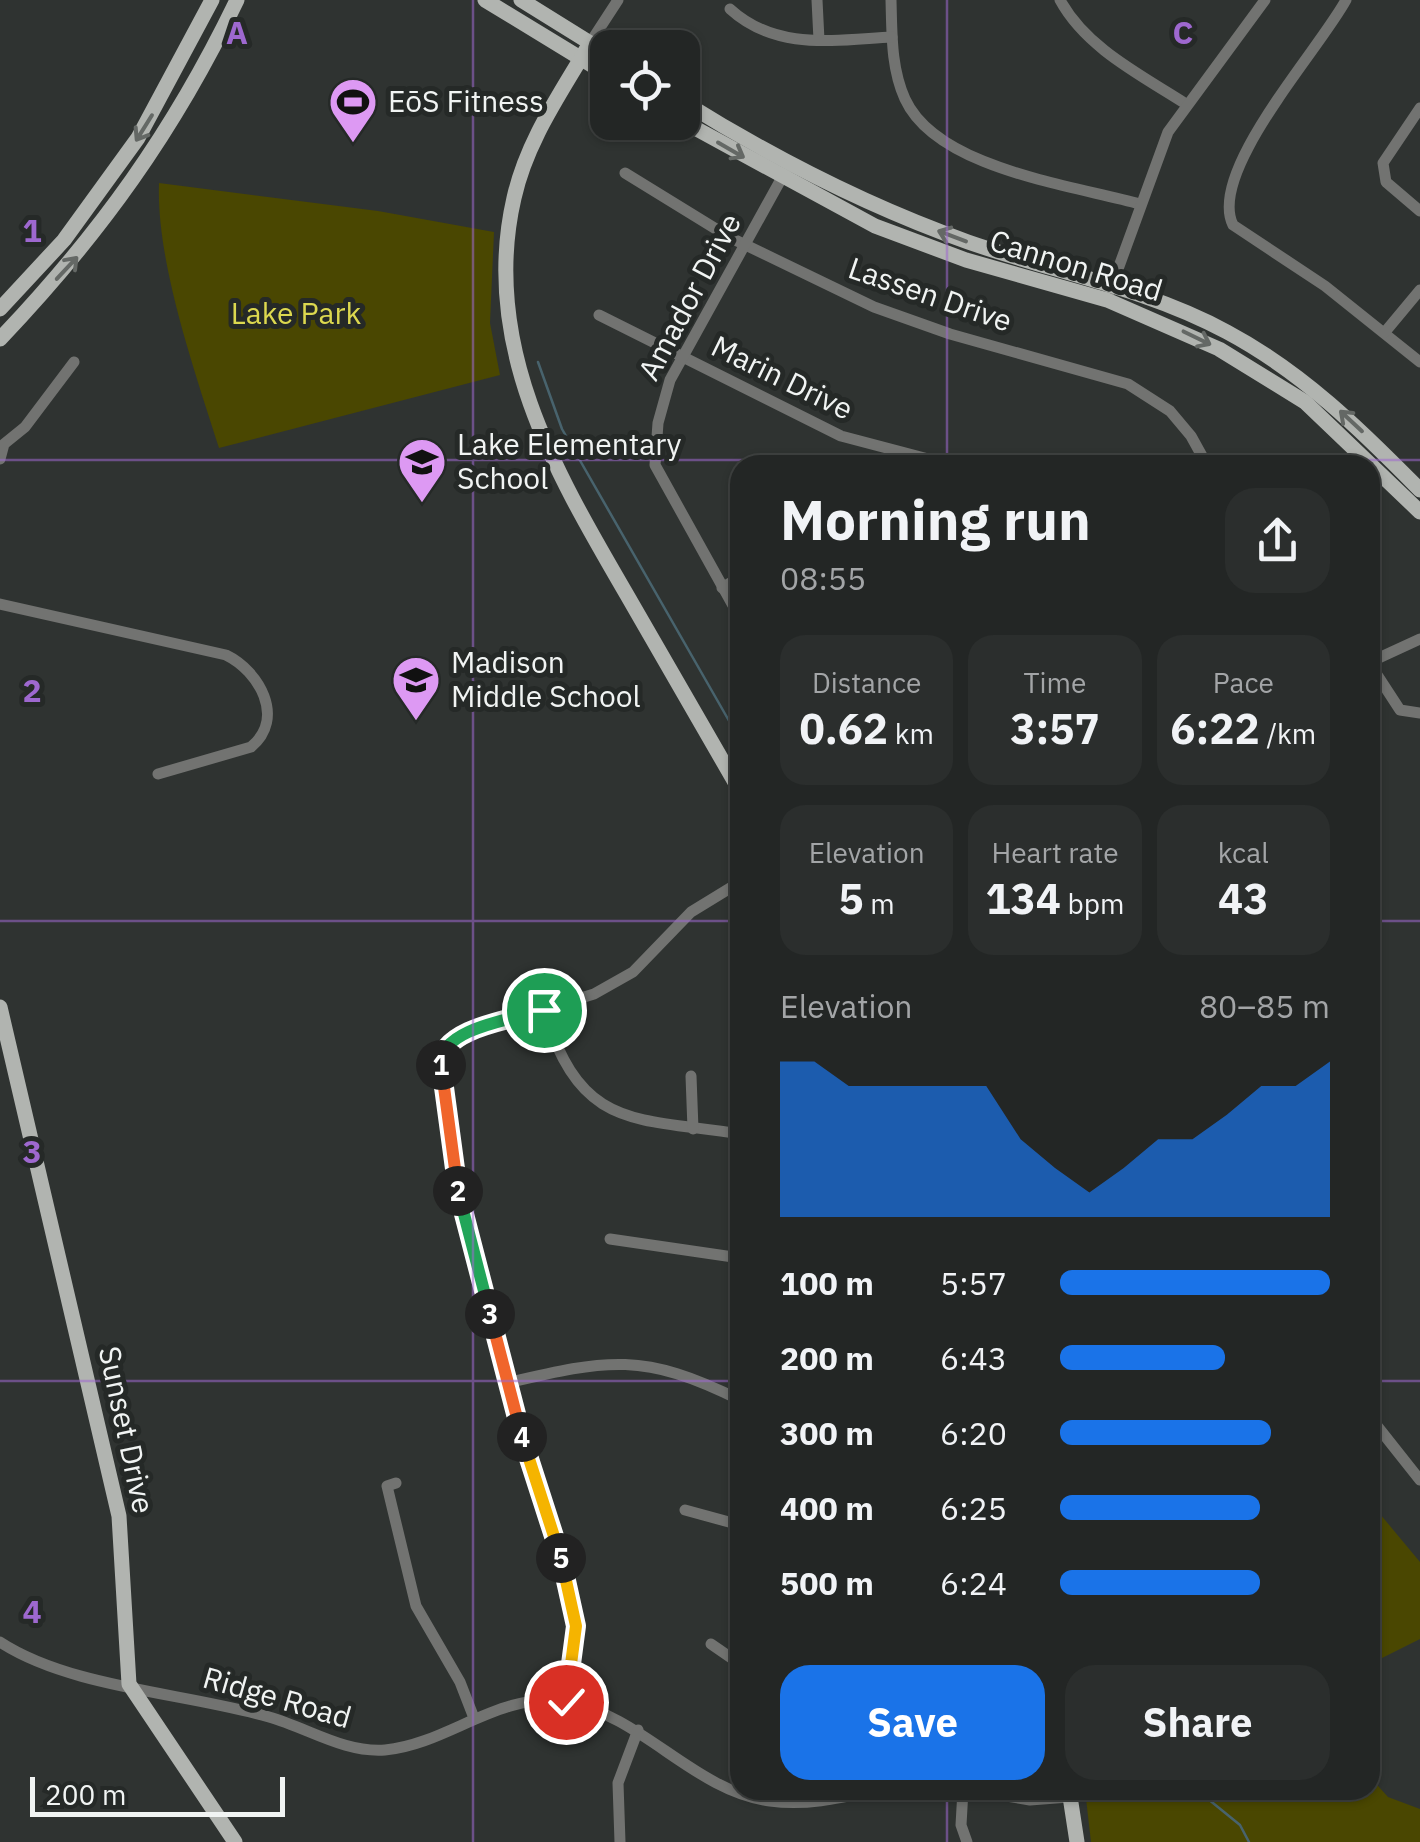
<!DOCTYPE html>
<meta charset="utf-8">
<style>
:root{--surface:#232625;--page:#2b2e2d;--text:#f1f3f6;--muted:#a3a5a7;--line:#404342;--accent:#1a73e8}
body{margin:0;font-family:"IBM Plex Sans",sans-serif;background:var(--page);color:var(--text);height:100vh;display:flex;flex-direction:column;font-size:38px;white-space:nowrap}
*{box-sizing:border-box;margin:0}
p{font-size:32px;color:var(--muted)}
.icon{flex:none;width:55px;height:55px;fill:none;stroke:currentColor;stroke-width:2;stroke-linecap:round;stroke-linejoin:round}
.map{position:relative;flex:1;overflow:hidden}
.details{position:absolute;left:730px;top:455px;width:650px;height:1345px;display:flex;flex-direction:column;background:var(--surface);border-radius:30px;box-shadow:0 2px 8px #0004,0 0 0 2px var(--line)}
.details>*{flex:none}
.controls{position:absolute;left:590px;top:30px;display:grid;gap:20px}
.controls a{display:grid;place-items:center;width:110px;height:110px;border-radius:20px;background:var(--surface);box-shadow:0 2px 8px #0004,0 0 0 2px var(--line);font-size:50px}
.scale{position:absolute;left:30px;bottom:25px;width:255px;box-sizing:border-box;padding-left:10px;border:5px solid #f1f4f3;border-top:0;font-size:28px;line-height:35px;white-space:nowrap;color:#f1f4f3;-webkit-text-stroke:8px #252927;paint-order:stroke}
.pin{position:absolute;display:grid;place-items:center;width:85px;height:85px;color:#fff;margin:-42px;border:5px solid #fff;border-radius:50%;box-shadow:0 2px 10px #0007}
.km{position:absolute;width:50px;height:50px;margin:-25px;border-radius:50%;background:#222;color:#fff;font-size:28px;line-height:50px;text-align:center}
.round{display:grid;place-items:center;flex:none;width:105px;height:105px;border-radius:30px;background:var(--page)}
.overview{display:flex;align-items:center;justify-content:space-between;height:170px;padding:0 50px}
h1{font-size:55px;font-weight:800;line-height:75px}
.figures{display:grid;grid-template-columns:repeat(3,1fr);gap:15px;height:170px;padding:10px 50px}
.figures div{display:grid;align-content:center;border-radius:25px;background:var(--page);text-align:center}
.figures b{font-size:42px;font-weight:800}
.figures small{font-size:28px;font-weight:400}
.figures p{font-size:28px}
.chart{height:280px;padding:20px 50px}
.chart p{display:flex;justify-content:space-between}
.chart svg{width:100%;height:180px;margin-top:10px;fill:var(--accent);opacity:.7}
.button{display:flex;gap:20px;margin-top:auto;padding:20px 50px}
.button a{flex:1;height:115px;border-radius:30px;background:var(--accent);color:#fff;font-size:40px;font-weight:800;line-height:115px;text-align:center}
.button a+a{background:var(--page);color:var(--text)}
ul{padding:0 50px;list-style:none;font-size:32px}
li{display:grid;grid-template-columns:160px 120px 1fr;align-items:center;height:75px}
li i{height:25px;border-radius:12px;background:var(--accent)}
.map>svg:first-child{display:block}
.green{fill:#4a4701}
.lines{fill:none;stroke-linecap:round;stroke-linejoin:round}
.stream{stroke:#48636d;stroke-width:2.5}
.minor{stroke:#727371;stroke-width:11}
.major{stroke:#b1b4b0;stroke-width:15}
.oneway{stroke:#646865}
.split-1-casing{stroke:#fff;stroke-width:20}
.split-2-casing{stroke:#fff;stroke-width:20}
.split-3-casing{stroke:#fff;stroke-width:20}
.split-4-casing{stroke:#fff;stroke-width:20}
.split-5-casing{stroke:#fff;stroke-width:20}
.split-6-casing{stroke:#fff;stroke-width:20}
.split-1{stroke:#22a559;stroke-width:12}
.split-2{stroke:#f0652b;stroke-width:12}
.split-3{stroke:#22a559;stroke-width:12}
.split-4{stroke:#f0652b;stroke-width:12}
.split-5{stroke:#f5b400;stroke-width:12}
.split-6{stroke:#f5b400;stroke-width:12}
.grid{fill:none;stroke:#9e68cf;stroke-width:2.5;stroke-opacity:0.55}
.labels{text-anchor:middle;stroke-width:10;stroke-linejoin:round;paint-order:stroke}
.poi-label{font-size:30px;fill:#f1f4f3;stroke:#252927;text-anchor:start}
.street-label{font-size:30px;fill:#f1f4f3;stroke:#252927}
.park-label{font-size:30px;fill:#dcd84f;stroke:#252927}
.grid-label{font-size:32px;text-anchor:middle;font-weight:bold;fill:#9e68cf;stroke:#252927;stroke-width:10;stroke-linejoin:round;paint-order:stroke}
</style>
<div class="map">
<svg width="1420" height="1842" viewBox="0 0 1420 1842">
<rect width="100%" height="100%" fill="#2f3331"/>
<!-- green -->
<g class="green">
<path d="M159,183L378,211L494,232L490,323L500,375L219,448C195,372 156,262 159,183Z"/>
<polygon points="1370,1502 1420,1562 1420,1639 1370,1664"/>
<polygon points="1370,1777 1388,1797 1420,1809 1420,1842 1091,1842 1085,1790 1370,1790"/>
</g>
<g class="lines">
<!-- stream -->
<g class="stream">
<polyline points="538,362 562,429 740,740"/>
<polyline points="1197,1790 1240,1825 1249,1842"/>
</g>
<!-- minor -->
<g class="minor">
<polyline points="817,0 819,40"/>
<path d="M891,0C892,34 891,68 905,99C937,169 1072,185 1140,204"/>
<path d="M1060,0C1086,48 1141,75 1186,104"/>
<path d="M1346,0C1319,50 1207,172 1233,225L1325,286L1420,362"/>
<path d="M730,9C776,51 834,40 892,37"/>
<polyline points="590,43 618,0"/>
<polyline points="1420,108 1383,163 1386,182 1420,211"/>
<polyline points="625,173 729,237 874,307 950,334 1128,384 1170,411 1191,436 1207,465"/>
<polyline points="1110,291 1168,132 1265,0"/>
<polyline points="599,315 841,436 951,465"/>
<polyline points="1385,332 1420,290"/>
<polyline points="0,459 4,444 25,427 74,362"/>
<polyline points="1288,465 1293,461"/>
<polyline points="722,588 740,577"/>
<path d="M0,604L226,655C259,671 286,718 251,747L158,774"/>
<polyline points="740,618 655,465 658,423 670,380 785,172"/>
<polyline points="1370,662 1420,639"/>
<polyline points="1370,664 1400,710 1420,713"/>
<path d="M544,1010C581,1131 634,1117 740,1134"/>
<polyline points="691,1076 693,1129"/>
<polyline points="610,1239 740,1258"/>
<path d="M507,1383C609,1359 643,1352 740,1400"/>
<polyline points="1370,1417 1420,1480"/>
<polyline points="396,1483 387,1486 416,1606 460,1682 474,1718"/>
<polyline points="685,1510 740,1525"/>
<path d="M0,1642C70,1688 187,1693 269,1717C308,1728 344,1753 385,1750C449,1744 500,1690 567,1702C643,1716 694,1791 770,1801C807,1806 840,1798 876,1790"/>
<polyline points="711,1644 740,1664"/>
<polyline points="567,1702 574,1657 573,1601 513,1410 453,1170 441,1052 450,1038 594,994 633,972 691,912 740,882"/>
<polyline points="963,1790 961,1825 967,1842"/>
<polyline points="970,1790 1030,1800 1069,1797"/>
<polyline points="620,1842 618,1783 638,1730"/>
</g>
<!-- major -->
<g class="major">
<polyline points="485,0 608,75"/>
<polyline points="521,0 608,54"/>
<path d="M590,43C561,93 527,140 514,198C480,345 556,473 627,595C665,660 702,726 740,791"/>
<path d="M682,101C773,158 867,206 968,242C1054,272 1146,288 1227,332C1302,372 1360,429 1420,490"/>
<polyline points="682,121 875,226 966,260 1107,300 1219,349 1305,402 1420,512"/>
<polyline points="0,309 64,240 138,138 212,0"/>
<path d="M0,339C100,234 174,131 237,0"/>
<polyline points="0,1007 119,1516 129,1684 235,1842"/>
<polyline points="1069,1790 1077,1842"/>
</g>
</g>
<!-- one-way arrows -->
<defs><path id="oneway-shaft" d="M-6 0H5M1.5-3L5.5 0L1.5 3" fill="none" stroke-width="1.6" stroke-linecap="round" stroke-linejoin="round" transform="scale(2.5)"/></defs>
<g class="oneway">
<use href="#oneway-shaft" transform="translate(144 128) rotate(122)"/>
<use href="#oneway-shaft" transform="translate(731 150) rotate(30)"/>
<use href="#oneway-shaft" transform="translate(952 236) rotate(-159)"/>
<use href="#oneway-shaft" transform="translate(67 268) rotate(-47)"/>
<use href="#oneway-shaft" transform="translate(1197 338) rotate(26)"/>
<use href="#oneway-shaft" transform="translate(1351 421) rotate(-137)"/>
</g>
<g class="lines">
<!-- split-1 casing -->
<g class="split-1-casing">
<path id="split-1" d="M441,1065C439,1028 514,1019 544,1010"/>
</g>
<!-- split-2 casing -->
<g class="split-2-casing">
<polyline id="split-2" points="441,1065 458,1191"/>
</g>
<!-- split-3 casing -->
<g class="split-3-casing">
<polyline id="split-3" points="458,1191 490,1314"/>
</g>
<!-- split-4 casing -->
<g class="split-4-casing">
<polyline id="split-4" points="490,1314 522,1437"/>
</g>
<!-- split-5 casing -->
<g class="split-5-casing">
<polyline id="split-5" points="522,1437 561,1558"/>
</g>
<!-- split-6 casing -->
<g class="split-6-casing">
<polyline id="split-6" points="561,1558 576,1626 566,1702"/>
</g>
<!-- split-1 -->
<use href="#split-1" class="split-1"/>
<!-- split-2 -->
<use href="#split-2" class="split-2"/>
<!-- split-3 -->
<use href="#split-3" class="split-3"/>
<!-- split-4 -->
<use href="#split-4" class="split-4"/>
<!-- split-5 -->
<use href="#split-5" class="split-5"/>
<!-- split-6 -->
<use href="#split-6" class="split-6"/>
</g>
<!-- grid -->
<path class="grid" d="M473,0V1842M947,0V465M0,460H1420M0,921H740M1370,921H1420M0,1381H740M1370,1381H1420M947,1790V1842"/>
<!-- icons -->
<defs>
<g id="stadium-pin" transform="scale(2.5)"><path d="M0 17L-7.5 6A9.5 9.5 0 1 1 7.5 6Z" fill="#dd99f3" stroke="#252927"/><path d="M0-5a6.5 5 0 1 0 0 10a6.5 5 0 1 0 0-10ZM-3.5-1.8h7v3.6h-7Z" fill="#111"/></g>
<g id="school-pin" transform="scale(2.5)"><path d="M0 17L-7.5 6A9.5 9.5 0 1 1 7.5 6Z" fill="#dd99f3" stroke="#252927"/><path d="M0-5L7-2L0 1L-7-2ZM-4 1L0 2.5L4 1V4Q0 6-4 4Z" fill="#111"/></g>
</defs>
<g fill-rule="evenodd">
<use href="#stadium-pin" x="353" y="102"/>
<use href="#school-pin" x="422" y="462"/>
<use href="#school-pin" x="416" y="680"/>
</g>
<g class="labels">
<!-- poi labels -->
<g class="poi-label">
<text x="388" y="112">EōS Fitness</text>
<text x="457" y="455">Lake Elementary<tspan x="457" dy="34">School</tspan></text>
<text x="451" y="673">Madison<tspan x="451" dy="34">Middle School</tspan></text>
</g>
<!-- street labels -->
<g class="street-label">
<text transform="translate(1076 266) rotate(17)" y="10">Cannon Road</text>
<text transform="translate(930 295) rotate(19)" y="10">Lassen Drive</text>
<text transform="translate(690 297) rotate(-62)" y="10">Amador Drive</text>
<text transform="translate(782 378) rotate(26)" y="10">Marin Drive</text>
<text transform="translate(126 1430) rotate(78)" y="10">Sunset Drive</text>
<text transform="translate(277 1698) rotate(16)" y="10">Ridge Road</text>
</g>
<!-- park labels -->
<g class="park-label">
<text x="296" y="324">Lake Park</text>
</g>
</g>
<g class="grid-label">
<text x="237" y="44">A</text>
<text x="1183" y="44">C</text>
<text x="32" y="242">1</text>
<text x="32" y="702">2</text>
<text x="32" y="1163">3</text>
<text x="32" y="1623">4</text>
</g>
</svg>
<div class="controls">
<a><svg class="icon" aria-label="locate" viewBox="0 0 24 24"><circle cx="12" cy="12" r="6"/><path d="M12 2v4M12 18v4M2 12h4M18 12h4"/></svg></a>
</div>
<div class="scale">200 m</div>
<div class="pin" style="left:544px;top:1010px;background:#1e9e55"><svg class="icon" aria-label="arrive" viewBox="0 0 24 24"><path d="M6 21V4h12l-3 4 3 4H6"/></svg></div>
<div class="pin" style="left:566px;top:1702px;background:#d93025"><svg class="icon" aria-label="check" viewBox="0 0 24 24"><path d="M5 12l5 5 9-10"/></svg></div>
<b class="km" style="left:441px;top:1065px">1</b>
<b class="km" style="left:458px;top:1191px">2</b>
<b class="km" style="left:490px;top:1314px">3</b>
<b class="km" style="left:522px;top:1437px">4</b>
<b class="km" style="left:561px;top:1558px">5</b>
<section class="details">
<div class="overview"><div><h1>Morning run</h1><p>08:55</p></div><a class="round"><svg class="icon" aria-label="share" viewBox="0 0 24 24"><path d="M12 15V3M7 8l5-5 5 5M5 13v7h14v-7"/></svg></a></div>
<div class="figures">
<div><p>Distance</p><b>0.62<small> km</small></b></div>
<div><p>Time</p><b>3:57</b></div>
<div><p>Pace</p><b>6:22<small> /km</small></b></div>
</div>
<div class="figures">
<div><p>Elevation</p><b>5<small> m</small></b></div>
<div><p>Heart rate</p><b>134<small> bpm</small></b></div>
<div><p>kcal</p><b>43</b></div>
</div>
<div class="chart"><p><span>Elevation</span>80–85 m</p>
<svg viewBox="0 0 160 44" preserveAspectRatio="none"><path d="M0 44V6L10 6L20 12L30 12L40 12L50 12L60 12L70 25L80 32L90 38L100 32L110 25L120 25L130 19L140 12L150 12L160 6V44z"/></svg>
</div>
<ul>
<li><b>100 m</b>5:57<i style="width:100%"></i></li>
<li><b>200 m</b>6:43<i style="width:61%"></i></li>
<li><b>300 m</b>6:20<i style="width:78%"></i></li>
<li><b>400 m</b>6:25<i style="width:74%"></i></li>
<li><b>500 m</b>6:24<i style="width:74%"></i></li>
</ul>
<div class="button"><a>Save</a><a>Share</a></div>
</section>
</div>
